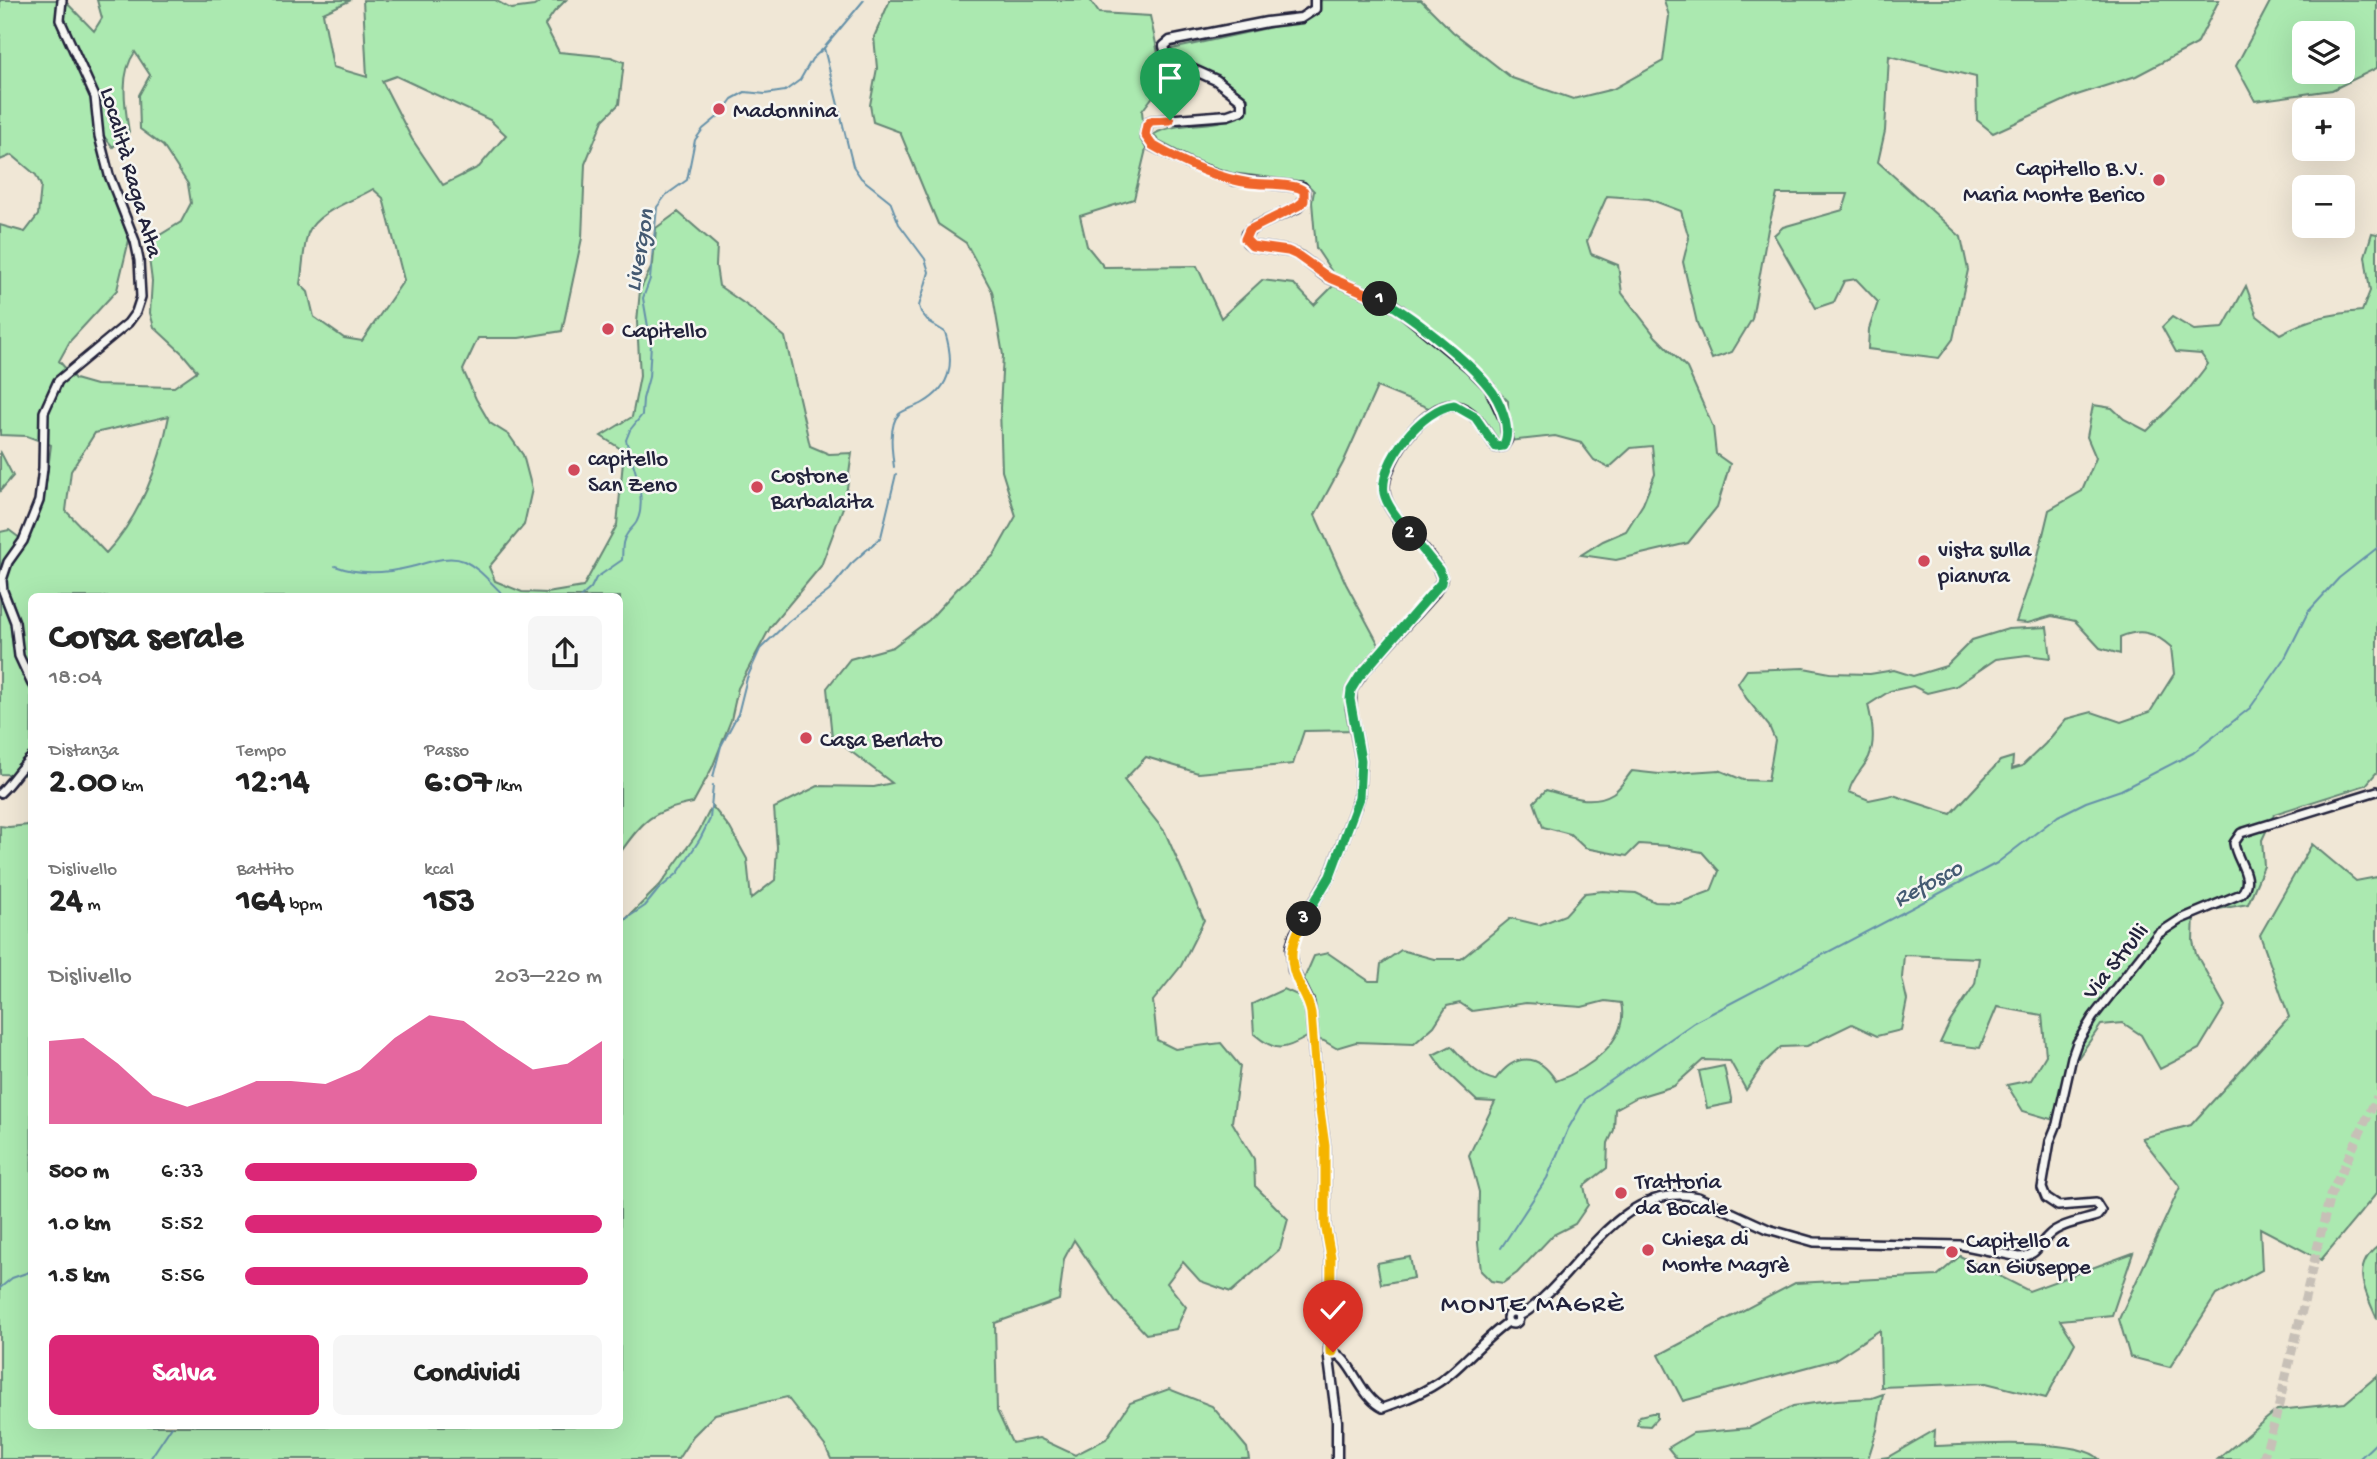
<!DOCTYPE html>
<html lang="it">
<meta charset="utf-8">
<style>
:root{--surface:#fff;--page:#f6f6f6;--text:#222;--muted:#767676;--accent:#db2777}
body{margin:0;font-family:"Gochi Hand",sans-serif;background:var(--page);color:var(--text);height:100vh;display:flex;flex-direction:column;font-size:26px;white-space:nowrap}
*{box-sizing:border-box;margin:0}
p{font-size:23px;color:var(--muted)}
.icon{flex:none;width:38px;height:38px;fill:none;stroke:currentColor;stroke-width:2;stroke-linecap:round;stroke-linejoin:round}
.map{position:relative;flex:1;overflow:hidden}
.details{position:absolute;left:28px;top:593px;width:595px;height:836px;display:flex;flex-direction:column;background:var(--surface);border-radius:10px;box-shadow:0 7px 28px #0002}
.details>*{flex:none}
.tools{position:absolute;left:2292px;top:21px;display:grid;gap:14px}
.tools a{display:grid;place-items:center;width:63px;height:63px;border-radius:10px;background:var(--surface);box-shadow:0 7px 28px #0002;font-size:35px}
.pin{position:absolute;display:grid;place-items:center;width:60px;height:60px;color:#fff;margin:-72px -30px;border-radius:50% 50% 50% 0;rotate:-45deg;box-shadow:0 0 7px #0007}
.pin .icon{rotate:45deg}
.km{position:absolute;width:35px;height:35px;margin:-18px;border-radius:50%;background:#222;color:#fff;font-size:19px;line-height:35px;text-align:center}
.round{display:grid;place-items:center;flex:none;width:74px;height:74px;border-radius:10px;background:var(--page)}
.headline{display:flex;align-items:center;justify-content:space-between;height:119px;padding:0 21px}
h1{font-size:38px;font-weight:800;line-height:52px}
.stats{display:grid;grid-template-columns:repeat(3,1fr);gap:10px;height:119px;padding:7px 21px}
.stats div{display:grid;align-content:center}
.stats b{font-size:35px;font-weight:800}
.stats small{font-size:19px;font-weight:400}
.stats p{font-size:19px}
.chart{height:196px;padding:14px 21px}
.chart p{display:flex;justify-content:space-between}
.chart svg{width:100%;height:126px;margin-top:7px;fill:var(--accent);opacity:.7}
.primary-button{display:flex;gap:14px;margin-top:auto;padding:14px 21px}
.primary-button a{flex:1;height:80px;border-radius:10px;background:var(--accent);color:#fff;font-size:28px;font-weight:800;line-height:80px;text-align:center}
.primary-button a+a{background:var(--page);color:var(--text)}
ul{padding:0 21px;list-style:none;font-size:23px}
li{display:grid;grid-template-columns:112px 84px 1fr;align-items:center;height:52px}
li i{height:18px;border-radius:9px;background:var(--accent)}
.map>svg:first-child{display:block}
.green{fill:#abe9b0;stroke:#668676;stroke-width:2;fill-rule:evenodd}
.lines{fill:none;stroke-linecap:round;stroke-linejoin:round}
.stream{stroke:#6591a9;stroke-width:2}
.trunk-tunnel{stroke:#c7c0b7;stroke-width:9;stroke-dasharray:9 4.5;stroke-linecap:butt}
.tertiary-casing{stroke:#22223b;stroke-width:12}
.secondary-casing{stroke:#22223b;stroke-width:13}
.tertiary{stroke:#f6f6f2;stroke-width:7}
.secondary{stroke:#f6f6f2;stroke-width:8}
.split-1-casing{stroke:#fff;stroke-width:14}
.split-2-casing{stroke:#fff;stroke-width:14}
.split-3-casing{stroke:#fff;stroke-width:14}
.split-4-casing{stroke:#fff;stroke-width:14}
.split-1{stroke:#f0652b;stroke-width:9}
.split-2{stroke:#22a559;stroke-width:9}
.split-3{stroke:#22a559;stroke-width:9}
.split-4{stroke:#f5b400;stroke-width:9}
.poi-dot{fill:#d1495b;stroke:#f6f6f2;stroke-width:2.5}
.labels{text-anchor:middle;stroke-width:5;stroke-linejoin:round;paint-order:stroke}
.poi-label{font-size:23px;fill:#22223b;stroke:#f6f6f2;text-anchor:start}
.street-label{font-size:23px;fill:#22223b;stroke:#f6f6f2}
.water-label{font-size:24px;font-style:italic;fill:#445a72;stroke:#f6f6f2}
.quarter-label{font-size:26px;letter-spacing:2px;fill:#22223b;stroke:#f6f6f2}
</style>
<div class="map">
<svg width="2377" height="1459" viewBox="0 0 2377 1459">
<rect width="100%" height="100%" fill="#f0e7d6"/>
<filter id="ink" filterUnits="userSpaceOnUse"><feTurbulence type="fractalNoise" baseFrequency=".0143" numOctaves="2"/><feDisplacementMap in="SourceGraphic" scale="14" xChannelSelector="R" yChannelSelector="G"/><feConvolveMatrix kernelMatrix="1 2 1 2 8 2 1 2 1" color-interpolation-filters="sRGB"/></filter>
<g filter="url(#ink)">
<!-- green -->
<g class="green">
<path d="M0,0H64L94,31L102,18L97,0H351L323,13L333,67L367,77L363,0H495L511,9L534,6L543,0H566L554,12L545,25L559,52L611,57L624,62L619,104L603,120L585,164L582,238L562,331L519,338H478L463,370L476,399L490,423L509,435L523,455L532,489L524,525L489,567L495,581L522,592L547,593L583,587L617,525L624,451L601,436L632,417L640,376L637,322L640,290L653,264L656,228L678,212L717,246L716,266L719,286L752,309L785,337L810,446L829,454L852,453L845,502L821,566L771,626L738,688L731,720L712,768L693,803C652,811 643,820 620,853V597H32L31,775L0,774V532L9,530L25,542L45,493L51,445L27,436L0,435V225L25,232L38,215L41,186L36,175L12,155L0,160ZM63,18L94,95L98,130L113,147L129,132C125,107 119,74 135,52L150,75L139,95L140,129L163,146L188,184L191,203L181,222L147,243L152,281L150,313L154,327L183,354L197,371L174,387L96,385L75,379L59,361L70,341L117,290L129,240L106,177L90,96L64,37ZM396,76L490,120L506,135L479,167L443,185L412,139L382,81ZM373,189L383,198L404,280L362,341L344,338L314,317L308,292L300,284C303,268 303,248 308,233C317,211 354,201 373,189ZM169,416C160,464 140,517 106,553L66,511L71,471L95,433Z"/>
<path d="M890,0H1090L1099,13L1150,16L1159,58L1157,91L1142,111L1146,149L1134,199L1080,216L1087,246L1104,267L1197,266L1221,318L1262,280L1294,284L1314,305L1338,281L1316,248L1312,202L1314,191L1305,182L1232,173L1202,164L1158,141L1154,134C1183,118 1219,132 1248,109V98C1222,76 1206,68 1173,57L1172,49L1299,21L1315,14L1321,0H1421L1453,32L1512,78L1573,99L1613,89L1663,61L1669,16L1664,0H2219L2197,44L2136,76L2074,96L1993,133L1977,120L1976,77L1889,56L1885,131L1878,162L1961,237L1968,270L1953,339L1939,358L1868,349L1869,329L1878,302L1856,279L1844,281L1834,302L1816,308L1774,235L1783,227L1843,210L1848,194H1777L1768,229L1752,319L1732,352L1712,359L1697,323L1683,262L1689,238L1681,211L1649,199L1607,196L1587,241L1591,254L1618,265L1622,293L1656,337L1687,368L1713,427L1716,454L1730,464L1717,507L1688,543L1616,560L1581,555L1603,541L1626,531L1643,504L1655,474L1652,446L1631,448L1609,468L1594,460L1581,443L1555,436L1509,441L1508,401L1450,344L1395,299L1350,285L1380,299L1489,387L1505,421V439L1500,444L1493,443L1462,408L1436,411L1377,387L1343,463L1315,515L1346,584L1384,654C1355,685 1350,687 1359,730L1304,731L1293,764L1198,773L1146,757L1124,780L1165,832L1204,920L1181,966L1153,1001L1157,1040L1175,1049L1221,1043L1240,1066L1232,1122L1254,1159L1255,1186L1288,1219L1280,1249L1231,1292L1200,1281L1183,1262L1167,1283L1186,1307L1176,1329L1146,1334L1116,1302L1074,1240L1064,1259L1059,1300L995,1323L997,1411L1012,1443L1039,1438L1075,1455L1106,1439L1130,1403L1169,1389L1212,1406L1247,1448L1249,1459H831L825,1446L787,1397L715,1414L693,1436L678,1459H0V826L9,827L28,825L31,812L32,1426H620V925L660,885L699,831L712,806L730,828L747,859L751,899L775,880L777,847L774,808L818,786L874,787L892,783L832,737L827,688L850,659L893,647L929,620L957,589L994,555L1016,516L1002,471L1000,408L1003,355L992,291L966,243L938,224L900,132L873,122L870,105L877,68L874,37Z"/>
<path d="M2271,0H2377V68L2332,90L2255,101L2236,66ZM2305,33H2343V72H2305Z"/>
<path d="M2372,233L2377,234V772L2366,785L2274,814L2262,840L2264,866L2248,904L2194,913L2193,941L2196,954L2225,1006L2199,1049L2160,1069L2141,1035L2123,1023L2101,1025L2076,1061L2061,1122L2023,1111L2007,1085L2031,1080L2046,1055L2042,1015L1997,1007L1980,1048L1940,1043L1950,1022L1975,984L1979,958L1904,955L1902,978L1907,1000L1901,1030L1877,1036L1852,1024L1807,1046L1781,1047L1764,1063L1746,1090L1730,1061L1703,1060L1674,1086L1635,1098L1615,1109L1614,1130L1608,1143L1607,1168L1584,1186L1588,1205L1575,1224L1553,1235L1517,1273L1503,1283L1491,1281L1481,1271L1478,1243L1479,1192L1469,1155L1495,1102L1477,1101L1442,1068L1433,1055L1451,1046C1464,1059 1476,1076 1495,1080C1515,1053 1538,1052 1556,1081C1587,1070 1630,1041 1621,1003L1605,1001L1582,1007L1526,1003L1472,1011L1460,1003L1447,1006L1434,1026L1414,1044L1356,1042L1336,1048L1324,1041L1307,1037C1283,1051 1275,1052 1254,1034L1252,1004L1284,989L1297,995L1314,956L1328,953L1369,981H1379L1381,964L1401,950L1434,959H1461L1511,918L1539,925L1565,915L1585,893L1603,891L1636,893L1655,902L1679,903L1711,891L1719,871L1702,852L1669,846L1639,844L1627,856L1585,848L1570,834L1543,827L1534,802L1546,790C1568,796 1592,806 1613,793C1620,789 1626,778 1632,771L1659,774L1719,770L1743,780L1768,781L1775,740L1769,726L1746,698L1738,683L1747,670L1804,668L1830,673L1870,674L1894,670L1913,676L1946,666L1972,640L2008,629L2047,627L2051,658L2027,655L1996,659L1956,686L1927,693L1913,686L1890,691L1868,705C1872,722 1876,740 1869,757C1863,770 1852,777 1849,792L1869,800L1893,795L1951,814L2000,761L2013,757L2012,769L2022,766L2045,744L2066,719L2092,712L2121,722L2150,712L2174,674L2171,647C2154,632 2141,628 2120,637V654L2100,648L2075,621L2052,616L2028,623L2016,622L2036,564L2049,510L2082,491L2096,458L2087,437L2093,405L2112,408L2124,419L2147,431L2188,390L2208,364L2201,354L2176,352L2162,327L2172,317L2194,330L2223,328L2246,286L2257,316L2280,334C2309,318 2330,314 2362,311L2370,291L2365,256Z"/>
<polygon points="0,451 13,476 0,491"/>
<polygon points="2312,844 2356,881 2377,877 2377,1193 2321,1260 2260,1228 2262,1270 2216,1295 2170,1367 2130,1357 2119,1319 2180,1187 2142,1138 2191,1125 2289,1017 2260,935"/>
<polygon points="1724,1066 1732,1103 1707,1108 1699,1071"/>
<path d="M2377,1247V1319C2366,1293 2350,1268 2377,1247Z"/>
<polygon points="2133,1253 2112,1315 2060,1320 2075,1343 2046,1398 1986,1383 1881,1387 1880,1330 1834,1360 1683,1401 1659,1355 1795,1283 1937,1276 1960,1256 2029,1291"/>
<polygon points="1410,1257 1414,1278 1381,1284 1377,1263"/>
<polygon points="2377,1376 2377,1459 2218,1459 2277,1410 2345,1403"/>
<polygon points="1883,1394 1877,1430 1868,1459 1677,1459 1668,1448 1693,1433 1749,1428 1793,1406 1837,1400 1872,1398"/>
<polygon points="1652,1413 1657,1413 1657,1418 1650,1426 1637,1425 1639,1416"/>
<path d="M1935,1430L1934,1446C1965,1445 2080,1437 2099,1459H1874L1888,1457Z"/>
</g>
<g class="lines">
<!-- stream -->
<g class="stream">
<path d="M864,0L824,48L853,166L861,178L890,201L899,224L925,259L929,272L919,306L921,312L929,322L945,332C954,361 953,386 923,403C916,407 905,409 899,414C888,425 892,453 894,467"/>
<path d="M335,566C359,575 387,573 411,567C427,563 448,554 464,561C481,569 492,585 506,597"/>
<path d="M581,597L591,588L596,578L622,560C623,550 621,542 627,534C630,529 635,526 637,521C648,499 632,462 626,440L630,430L642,415L643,399L649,377L651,344L643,298L650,279L657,207L666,195L687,180L695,140L703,129L720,115L732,99L745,92L765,94L785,91L800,80L812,59L824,48"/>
<polyline points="713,777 721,746 738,714 747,678 760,649 789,621 829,591 851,564 881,537 896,474"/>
<polyline points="620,926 624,920 645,906 658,890 678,873 700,839 710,819 713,785"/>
<polyline points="1501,1248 1547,1178 1568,1129 1586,1098 1695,1022 1997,863 2058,816 2086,802 2121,790 2193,753 2250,708 2284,660 2308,612 2339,578 2377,548"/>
<polyline points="0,1288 12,1278 32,1271"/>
<polyline points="150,1459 172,1426"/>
<polyline points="2359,1459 2377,1442"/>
</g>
<!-- trunk-tunnel -->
<polyline class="trunk-tunnel" points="2263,1459 2275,1421 2330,1196 2377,1097"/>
<!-- tertiary casing -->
<g class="tertiary-casing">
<g id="tertiary">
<polyline points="32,684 19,656 15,622 3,591 2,580 8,562 23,541 39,501 43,468 44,412 58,381 128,323 136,312 141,297 139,260 135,241 109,175 99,136 95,97 60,20 62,0"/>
<path d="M0,793C12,782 19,768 32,757"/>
<circle cx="1513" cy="1318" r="6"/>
<path d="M1519,1316C1531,1311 1540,1300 1549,1292C1589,1252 1632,1182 1698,1197L1768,1229L1814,1242L1961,1245L2019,1257C2036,1257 2038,1245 2049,1235C2060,1224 2082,1221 2097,1216L2101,1211L2096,1203L2058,1206L2046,1198L2042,1188L2050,1141L2057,1124L2072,1057L2077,1043L2093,1017L2158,934L2181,919L2241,894C2256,878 2236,861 2234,843L2241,833L2377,791"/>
<path d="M1330,1351C1353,1357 1358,1396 1383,1408C1406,1400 1434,1388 1451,1373C1471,1356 1487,1337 1508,1322"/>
</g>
</g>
<!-- secondary casing -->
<g class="secondary-casing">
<path id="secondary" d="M1315,0V9L1301,18L1267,22L1170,41L1164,46L1167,58L1216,80L1242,100V110L1228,115L1151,121L1147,125L1145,136L1151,145L1189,164L1233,180L1302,187C1308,195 1304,201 1298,207L1254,227L1246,234L1247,242L1252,246L1288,251L1298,255L1327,277L1380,299L1400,310L1469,367L1489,387L1505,421L1507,440L1503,446L1496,447C1485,432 1477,411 1456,406C1427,399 1378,467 1385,495C1391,522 1440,558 1442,580L1435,592L1364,671L1351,690V708L1361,760L1359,798L1330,875L1294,936L1291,948L1293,970L1309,1002L1311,1013L1317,1089L1325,1146V1224L1331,1257L1329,1359L1337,1421V1459"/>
</g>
<!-- tertiary -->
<use href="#tertiary" class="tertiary"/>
<!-- secondary -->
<use href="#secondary" class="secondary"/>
</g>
</g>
<g class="lines" filter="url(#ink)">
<!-- split-1 casing -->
<g class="split-1-casing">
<path id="split-1" d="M1170,120L1151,121L1147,125L1145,135L1152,145C1181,162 1216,178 1250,183C1264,185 1296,183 1304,191V201L1298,206L1249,230L1245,239L1252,246L1288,251L1297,255L1328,277L1380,299"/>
</g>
<!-- split-2 casing -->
<g class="split-2-casing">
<path id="split-2" d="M1380,299C1407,311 1469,362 1488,386C1500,400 1513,430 1503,446L1496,447L1475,417L1454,405C1423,408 1379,462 1384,493C1387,507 1401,522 1410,534"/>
</g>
<!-- split-3 casing -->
<g class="split-3-casing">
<polyline id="split-3" points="1304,919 1330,876 1359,798 1361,760 1350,699 1351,690 1359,677 1441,583 1442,577 1439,570 1410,534"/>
</g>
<!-- split-4 casing -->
<g class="split-4-casing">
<path id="split-4" d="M1304,919C1292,941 1287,958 1298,982C1303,993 1309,1001 1311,1013L1317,1089L1325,1146V1224L1331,1257L1330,1352H1333"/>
</g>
<!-- split-1 -->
<use href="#split-1" class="split-1"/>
<!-- split-2 -->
<use href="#split-2" class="split-2"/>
<!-- split-3 -->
<use href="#split-3" class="split-3"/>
<!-- split-4 -->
<use href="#split-4" class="split-4"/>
</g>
<!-- markers -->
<g class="poi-dot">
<circle cx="719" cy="109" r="7"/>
<circle cx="2159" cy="180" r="7"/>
<circle cx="608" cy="329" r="7"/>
<circle cx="574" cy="470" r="7"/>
<circle cx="757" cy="487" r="7"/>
<circle cx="1924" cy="561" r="7"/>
<circle cx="806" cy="738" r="7"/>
<circle cx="1621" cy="1193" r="7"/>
<circle cx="1648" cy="1250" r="7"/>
<circle cx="1952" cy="1252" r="7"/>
</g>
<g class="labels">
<!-- poi labels -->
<g class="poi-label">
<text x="733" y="117">Madonnina</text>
<text x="2145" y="175" text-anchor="end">Capitello B.V.<tspan x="2145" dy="26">Maria Monte Berico</tspan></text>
<text x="622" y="337">Capitello</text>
<text x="588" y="465">capitello<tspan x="588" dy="26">San Zeno</tspan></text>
<text x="771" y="482">Costone<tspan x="771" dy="26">Barbalaita</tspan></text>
<text x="1938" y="556">vista sulla<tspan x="1938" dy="26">pianura</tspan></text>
<text x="820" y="746">Casa Berlato</text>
<text x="1635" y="1188">Trattoria<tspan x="1635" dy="26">da Bocale</tspan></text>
<text x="1662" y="1245">Chiesa di<tspan x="1662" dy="26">Monte Magrè</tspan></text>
<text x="1966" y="1247">Capitello a<tspan x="1966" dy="26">San Giuseppe</tspan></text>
</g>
<!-- street labels -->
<g class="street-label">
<text transform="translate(133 172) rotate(74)" y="8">Località Raga Alta</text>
<text transform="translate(2114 960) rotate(-51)" y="8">Via Strulli</text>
</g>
<!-- water labels -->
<g class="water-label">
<text transform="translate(638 250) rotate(-80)" y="8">Livergon</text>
<text transform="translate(1927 882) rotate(-28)" y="8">Refosco</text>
</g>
<!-- quarter labels -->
<g class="quarter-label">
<text x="1533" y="1311">MONTE MAGRÈ</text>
</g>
</g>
</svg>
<div class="tools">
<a><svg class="icon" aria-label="layers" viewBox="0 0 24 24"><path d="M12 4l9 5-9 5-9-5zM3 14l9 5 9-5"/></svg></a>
<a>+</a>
<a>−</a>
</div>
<div class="pin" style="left:1170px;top:120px;background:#1e9e55"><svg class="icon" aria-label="arrive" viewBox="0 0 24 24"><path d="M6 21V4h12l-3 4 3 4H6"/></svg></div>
<div class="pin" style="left:1333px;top:1352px;background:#d93025"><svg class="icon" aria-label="check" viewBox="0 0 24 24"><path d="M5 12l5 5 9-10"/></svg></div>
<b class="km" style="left:1380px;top:299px">1</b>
<b class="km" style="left:1410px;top:534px">2</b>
<b class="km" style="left:1304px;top:919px">3</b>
<section class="details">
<div class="headline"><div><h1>Corsa serale</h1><p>18:04</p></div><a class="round"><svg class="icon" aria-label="share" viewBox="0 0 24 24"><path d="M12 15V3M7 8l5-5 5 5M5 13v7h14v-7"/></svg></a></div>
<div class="stats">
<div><p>Distanza</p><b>2.00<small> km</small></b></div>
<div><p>Tempo</p><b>12:14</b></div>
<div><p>Passo</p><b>6:07<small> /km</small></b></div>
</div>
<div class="stats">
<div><p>Dislivello</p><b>24<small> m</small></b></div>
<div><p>Battito</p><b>164<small> bpm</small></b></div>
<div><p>kcal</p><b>153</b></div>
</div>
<div class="chart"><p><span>Dislivello</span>203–220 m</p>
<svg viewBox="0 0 160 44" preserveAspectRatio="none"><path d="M0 44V15L10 14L20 23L30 34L40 38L50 34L60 29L70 29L80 30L90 25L100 14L110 6L120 8L130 17L140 25L150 23L160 15V44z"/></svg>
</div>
<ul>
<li><b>500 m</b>6:33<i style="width:65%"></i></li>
<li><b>1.0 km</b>5:52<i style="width:100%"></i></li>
<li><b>1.5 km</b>5:56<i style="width:96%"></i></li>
</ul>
<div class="primary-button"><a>Salva</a><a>Condividi</a></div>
</section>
</div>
